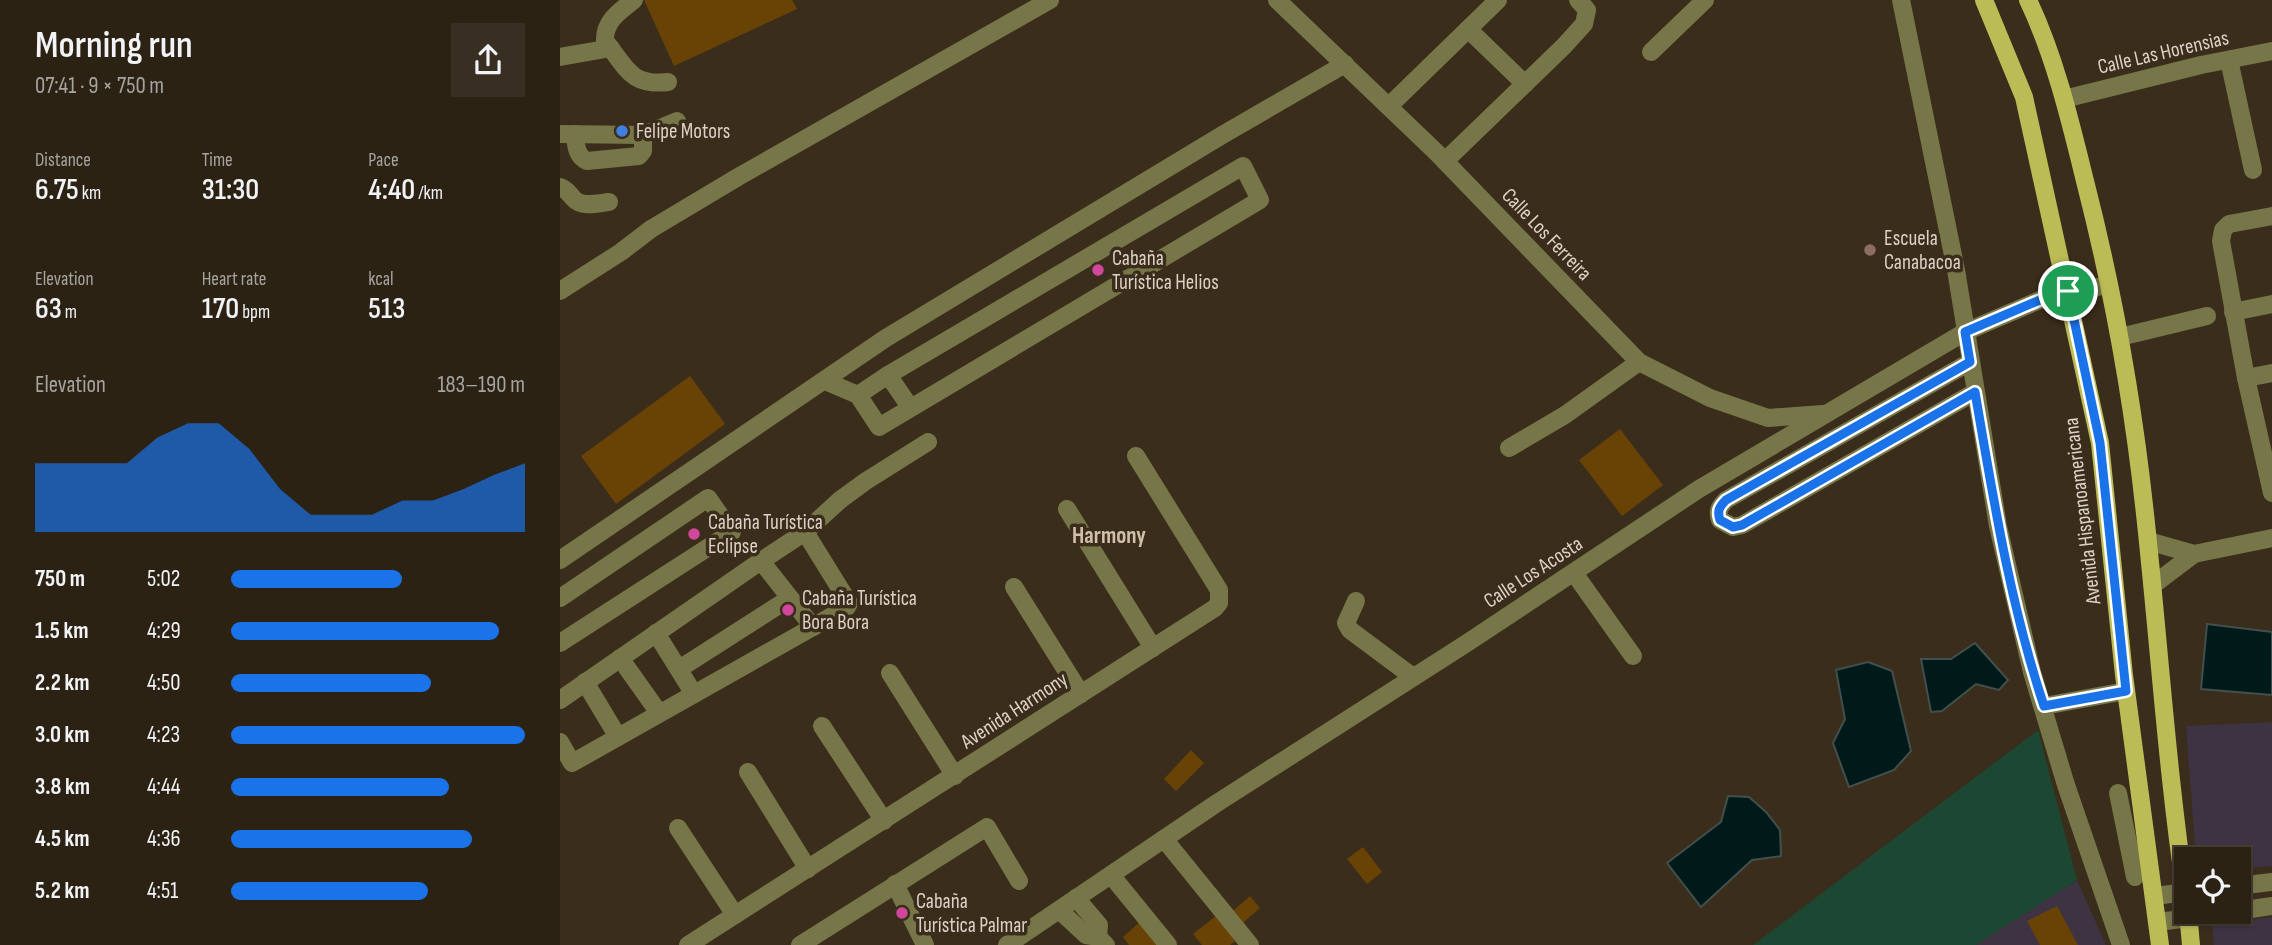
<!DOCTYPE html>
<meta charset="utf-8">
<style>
:root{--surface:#2c2214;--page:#382f22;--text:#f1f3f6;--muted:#a6a4a0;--line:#483f34;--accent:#1a73e8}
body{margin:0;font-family:"Sofia Sans Condensed",sans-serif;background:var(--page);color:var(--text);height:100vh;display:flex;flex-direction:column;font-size:26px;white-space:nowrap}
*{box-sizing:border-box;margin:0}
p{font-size:23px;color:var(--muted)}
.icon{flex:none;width:38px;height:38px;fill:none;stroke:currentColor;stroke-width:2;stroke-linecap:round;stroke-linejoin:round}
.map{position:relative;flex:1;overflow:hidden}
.panel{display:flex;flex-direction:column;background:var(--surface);width:560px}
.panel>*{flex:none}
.tools{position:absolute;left:1614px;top:847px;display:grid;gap:14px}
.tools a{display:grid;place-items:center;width:77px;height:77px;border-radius:0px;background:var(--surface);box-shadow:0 2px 5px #0004,0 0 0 2px var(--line);font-size:35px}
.pin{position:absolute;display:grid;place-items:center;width:60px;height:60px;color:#fff;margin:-30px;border:4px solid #fff;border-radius:50%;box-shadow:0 2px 7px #0007}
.round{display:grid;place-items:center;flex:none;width:74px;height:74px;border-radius:0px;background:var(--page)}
.overview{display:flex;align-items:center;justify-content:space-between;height:119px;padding:0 35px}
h1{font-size:38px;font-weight:600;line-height:52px}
.stats{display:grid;grid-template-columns:repeat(3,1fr);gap:10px;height:119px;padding:7px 35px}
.stats div{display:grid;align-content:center}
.stats b{font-size:30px;font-weight:600}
.stats small{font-size:19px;font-weight:400}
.stats p{font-size:19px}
.chart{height:196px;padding:14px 35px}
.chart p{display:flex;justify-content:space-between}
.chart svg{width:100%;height:126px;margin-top:7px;fill:var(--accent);opacity:.7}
ul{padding:0 35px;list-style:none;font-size:23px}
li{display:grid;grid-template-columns:112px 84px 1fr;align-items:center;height:52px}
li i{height:18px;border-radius:9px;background:var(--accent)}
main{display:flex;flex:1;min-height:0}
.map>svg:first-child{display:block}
.industrial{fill:#3d3342}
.green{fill:#1c4732}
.water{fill:#001919;stroke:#42504d;stroke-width:2}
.building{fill:#694305}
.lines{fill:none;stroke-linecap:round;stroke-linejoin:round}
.minor{stroke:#767648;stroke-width:18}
.major{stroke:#bcbc57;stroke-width:18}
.route-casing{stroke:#fff;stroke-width:14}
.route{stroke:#1a73e8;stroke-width:9}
.shop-dot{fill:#3f7fe0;stroke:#3b2d1b;stroke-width:2.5}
.education-dot{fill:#8d6e63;stroke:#3b2d1b;stroke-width:2.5}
.hotel-dot{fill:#d1479c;stroke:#3b2d1b;stroke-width:2.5}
.labels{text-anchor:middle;stroke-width:7;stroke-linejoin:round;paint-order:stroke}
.street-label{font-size:21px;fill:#dbd2c7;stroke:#3b2d1b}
.poi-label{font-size:21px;fill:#dbd2c7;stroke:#3b2d1b;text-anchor:start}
.neighbourhood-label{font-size:23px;font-weight:bold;fill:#d2c0ab;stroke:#3b2d1b}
</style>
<main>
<section class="panel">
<div class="overview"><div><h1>Morning run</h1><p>07:41 · 9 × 750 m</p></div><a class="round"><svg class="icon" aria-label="share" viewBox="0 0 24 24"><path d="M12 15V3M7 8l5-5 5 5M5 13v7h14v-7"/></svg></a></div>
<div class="stats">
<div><p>Distance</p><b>6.75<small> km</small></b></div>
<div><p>Time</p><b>31:30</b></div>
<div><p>Pace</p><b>4:40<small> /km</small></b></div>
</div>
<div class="stats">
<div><p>Elevation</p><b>63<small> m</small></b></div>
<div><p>Heart rate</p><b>170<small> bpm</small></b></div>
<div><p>kcal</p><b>513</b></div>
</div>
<div class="chart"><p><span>Elevation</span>183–190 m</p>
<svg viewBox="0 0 160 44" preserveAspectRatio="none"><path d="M0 44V20L10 20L20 20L30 20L40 11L50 6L60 6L70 15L80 29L90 38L100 38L110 38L120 33L130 33L140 29L150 24L160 20V44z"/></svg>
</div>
<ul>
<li><b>750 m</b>5:02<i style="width:58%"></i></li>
<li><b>1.5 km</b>4:29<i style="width:91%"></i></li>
<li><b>2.2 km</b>4:50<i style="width:68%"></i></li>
<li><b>3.0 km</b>4:23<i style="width:100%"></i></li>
<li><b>3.8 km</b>4:44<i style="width:74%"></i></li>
<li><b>4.5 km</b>4:36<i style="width:82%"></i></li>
<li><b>5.2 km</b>4:51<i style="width:67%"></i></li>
</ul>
</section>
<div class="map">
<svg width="1712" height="945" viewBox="0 0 1712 945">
<rect width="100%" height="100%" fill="#3b2d1b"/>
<!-- industrial -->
<g class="industrial">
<polygon points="1712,722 1712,866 1678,869 1678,859 1636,859 1626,726"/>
<polygon points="1517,880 1546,945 1416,945"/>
<polygon points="1712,917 1712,945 1654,945 1652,924"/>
</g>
<!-- green -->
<polygon class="green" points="1478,730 1517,880 1416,945 1193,945"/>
<!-- water -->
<g class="water">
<polygon points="1647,624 1712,632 1712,695 1641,689"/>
<polygon points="1415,643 1448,680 1439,690 1416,684 1382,711 1371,712 1361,659 1391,659"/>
<polygon points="1308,662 1332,671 1351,751 1334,770 1289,787 1273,743 1285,719 1276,670"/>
<polygon points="1168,796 1189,797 1206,812 1220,830 1221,856 1192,860 1141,907 1107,863 1161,822"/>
</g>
<!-- building -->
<g class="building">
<polygon points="84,0 232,0 237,9 114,66"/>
<polygon points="130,376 165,424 56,504 21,456"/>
<polygon points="1060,429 1103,485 1062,516 1019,460"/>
<polygon points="631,750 644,763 616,791 604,779"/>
<polygon points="803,847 822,872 807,884 787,859"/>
<polygon points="690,896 700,908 683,923 673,911"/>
<polygon points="1497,906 1518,945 1480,945 1467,921"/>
<polygon points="662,911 682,936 670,945 642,945 633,934"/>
<polygon points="582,920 604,945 569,945 563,937"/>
</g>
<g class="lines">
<!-- minor -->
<g class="minor">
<path d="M74,0C60,11 44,21 45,41C67,68 70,86 108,82"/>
<polyline points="717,0 876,152 1079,362 1150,398 1208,418 1263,414"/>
<polyline points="1341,0 1396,270 1438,526 1472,672 1506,785 1561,945"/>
<polyline points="908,29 965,84"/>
<polyline points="1091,52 1145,0"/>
<polyline points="0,57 51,48"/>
<polyline points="1669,60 1693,170"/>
<polyline points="1504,99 1641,65 1712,51"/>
<polyline points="829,106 938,0"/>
<polyline points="0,134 83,135 117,121"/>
<path d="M15,134C16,145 16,156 27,161L79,156L83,151V135"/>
<polyline points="885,161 1004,46 1024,24 1027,10 1018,0"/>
<path d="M0,187C8,190 8,193 14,199C22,208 39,203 49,202"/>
<polyline points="1712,216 1669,224 1663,230 1661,241 1686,378 1712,493"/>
<polyline points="0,291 61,252 91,229 178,177 490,0"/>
<polyline points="1673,312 1712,304"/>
<polyline points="1560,337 1647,316"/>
<path d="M1410,362L1166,500C1159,507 1157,511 1160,520L1173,527L1182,525L1415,392"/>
<polyline points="328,375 350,407"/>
<polyline points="1686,378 1712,373"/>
<polyline points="265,381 298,395 319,427 700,200 683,166 328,375 298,395"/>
<polyline points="949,448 1005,415 1079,362"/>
<polyline points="507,509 593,648"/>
<polyline points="245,532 280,500 306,481 368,442"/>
<polyline points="1588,541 1634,554"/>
<polyline points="0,560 326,338 664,134 785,64"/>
<polyline points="201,561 245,532 289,603 287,607 253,627"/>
<polyline points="1014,573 1073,656"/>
<polyline points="1593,585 1634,554 1712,538"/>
<polyline points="454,587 521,694"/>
<polyline points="0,598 148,498 172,532 0,643"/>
<polyline points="796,601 786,623 790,630 853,677"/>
<polyline points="96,633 134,694"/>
<polyline points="60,658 99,713"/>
<polyline points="119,669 230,598"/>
<polyline points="330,673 395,776"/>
<polyline points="25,682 58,737"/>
<polyline points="0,700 201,561 253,627 12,763 0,742"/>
<polyline points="1484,706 1566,691"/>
<polyline points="262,726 324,821"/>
<polyline points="188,772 248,869"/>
<polyline points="1558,793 1575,877"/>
<polyline points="118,828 175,915"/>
<polyline points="604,839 690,945"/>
<polyline points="551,875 608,945"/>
<polyline points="335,884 365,945"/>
<polyline points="1678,886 1712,882"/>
<polyline points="1595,896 1626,892"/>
<polyline points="516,898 539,925 538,937"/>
<polyline points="499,910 526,935 538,937 546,945"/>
<polyline points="1678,911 1712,906"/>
<polyline points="1598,922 1676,912"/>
<polyline points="128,945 655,608 659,603 659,590 576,456"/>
<polyline points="240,945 427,827 459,881"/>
<polyline points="447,945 657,803 907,643 1139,489 1405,332 1489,296 1548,285"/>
</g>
<!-- major -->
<g class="major">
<polyline points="1424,0 1464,97 1540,443 1564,675 1600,945"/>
<path d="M1468,0C1495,57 1510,120 1525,181C1553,290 1573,402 1585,514C1599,642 1607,771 1626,898"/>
<polyline points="1628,912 1631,945"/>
</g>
</g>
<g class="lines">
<!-- route casing -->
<g class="route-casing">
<path id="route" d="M1508,291L1540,443L1566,691L1484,706C1450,604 1433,497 1415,392L1182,525L1173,527L1160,520C1157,511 1159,507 1166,500L1410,362L1405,332L1489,296Z"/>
</g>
<!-- route -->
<use href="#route" class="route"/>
</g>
<!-- markers -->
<circle class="shop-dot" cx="62" cy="131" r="7"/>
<circle class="education-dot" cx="1310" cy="250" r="7"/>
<g class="hotel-dot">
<circle cx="538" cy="270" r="7"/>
<circle cx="134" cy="534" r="7"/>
<circle cx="228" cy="610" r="7"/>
<circle cx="342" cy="913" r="7"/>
</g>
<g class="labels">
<!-- street labels -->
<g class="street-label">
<text transform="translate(1603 52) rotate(-13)" y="7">Calle Las Horensias</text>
<text transform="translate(987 234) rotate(46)" y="7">Calle Los Ferreira</text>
<text transform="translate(1522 511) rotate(-97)" y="7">Avenida Hispanoamericana</text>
<text transform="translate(973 572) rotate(-33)" y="7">Calle Los Acosta</text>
<text transform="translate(454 710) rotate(-33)" y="7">Avenida Harmony</text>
</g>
<!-- poi labels -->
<g class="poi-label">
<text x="76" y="138">Felipe Motors</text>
<text x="1324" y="245">Escuela<tspan x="1324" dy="24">Canabacoa</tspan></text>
<text x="552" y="265">Cabaña<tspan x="552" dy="24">Turística Helios</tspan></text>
<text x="148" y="529">Cabaña Turística<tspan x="148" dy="24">Eclipse</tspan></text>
<text x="242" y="605">Cabaña Turística<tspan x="242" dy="24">Bora Bora</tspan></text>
<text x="356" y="908">Cabaña<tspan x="356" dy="24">Turística Palmar</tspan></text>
</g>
<!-- neighbourhood labels -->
<g class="neighbourhood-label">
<text x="549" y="543">Harmony</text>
</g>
</g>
</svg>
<div class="tools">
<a><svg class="icon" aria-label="locate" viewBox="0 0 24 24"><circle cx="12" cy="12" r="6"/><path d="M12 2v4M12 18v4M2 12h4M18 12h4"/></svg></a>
</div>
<div class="pin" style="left:1508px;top:291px;background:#1e9e55"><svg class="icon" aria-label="arrive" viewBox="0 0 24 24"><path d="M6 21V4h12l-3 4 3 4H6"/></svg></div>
</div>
</main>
